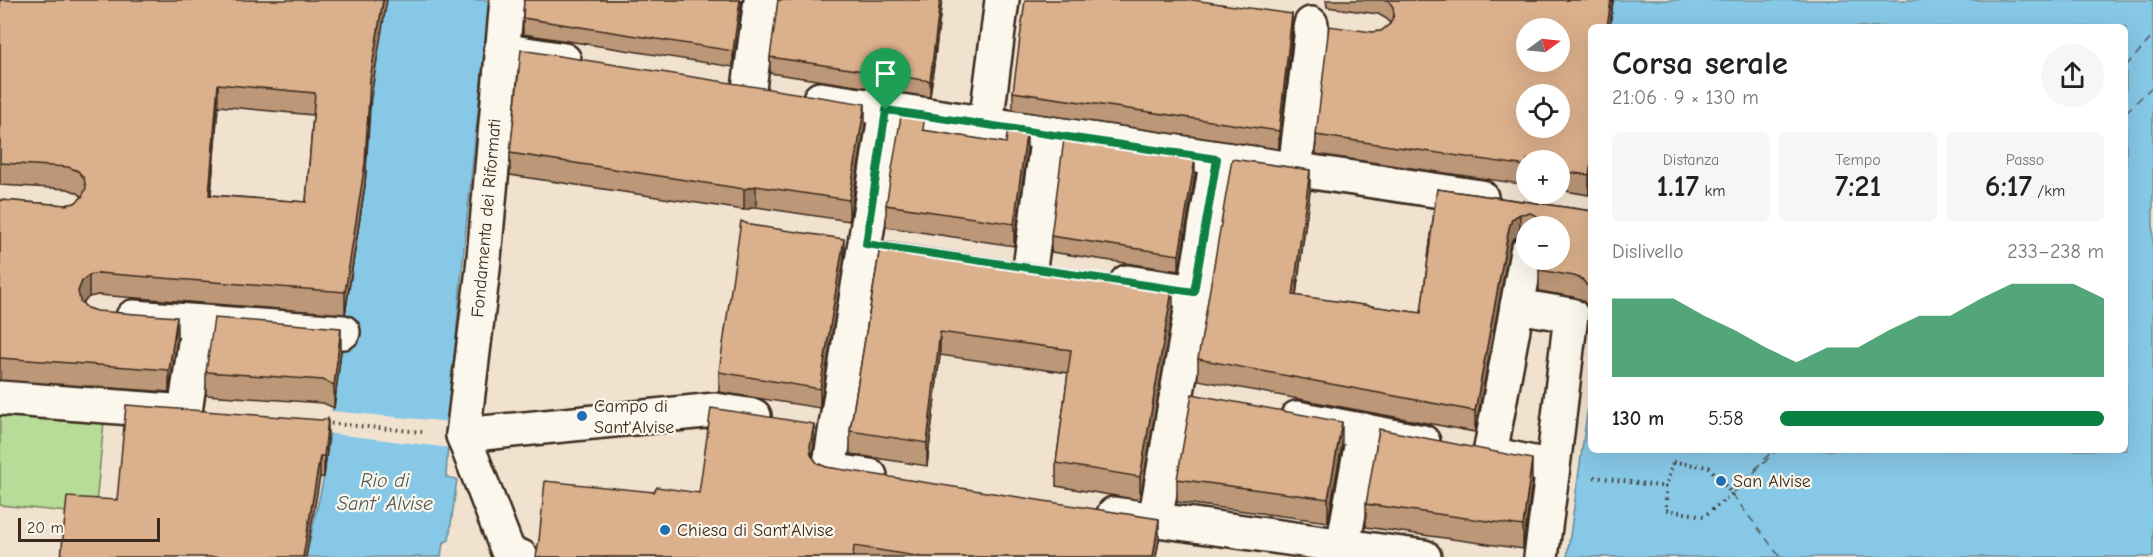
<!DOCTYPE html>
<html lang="it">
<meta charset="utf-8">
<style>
:root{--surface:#fff;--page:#f6f6f6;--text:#222;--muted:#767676;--accent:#0b8043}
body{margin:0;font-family:"Comic Neue",sans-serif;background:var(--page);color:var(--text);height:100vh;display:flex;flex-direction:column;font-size:22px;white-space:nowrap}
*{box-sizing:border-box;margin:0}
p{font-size:20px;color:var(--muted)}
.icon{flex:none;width:33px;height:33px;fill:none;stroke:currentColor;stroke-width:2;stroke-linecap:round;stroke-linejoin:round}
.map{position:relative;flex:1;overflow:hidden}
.drawer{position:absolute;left:1588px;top:24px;width:540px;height:429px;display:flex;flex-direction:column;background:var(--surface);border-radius:9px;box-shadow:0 6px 24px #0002}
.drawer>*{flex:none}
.needle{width:39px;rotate:75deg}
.controls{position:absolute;left:1516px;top:18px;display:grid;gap:12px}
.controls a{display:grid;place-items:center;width:54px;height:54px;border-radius:50%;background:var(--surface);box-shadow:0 6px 24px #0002;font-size:30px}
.scale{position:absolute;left:18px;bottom:15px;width:142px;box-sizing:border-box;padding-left:6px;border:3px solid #3b2a1e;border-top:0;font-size:16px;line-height:21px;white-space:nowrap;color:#3b2a1e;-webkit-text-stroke:4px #fbf7ec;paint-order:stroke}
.pin{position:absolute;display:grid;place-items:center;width:51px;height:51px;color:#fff;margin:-62px -26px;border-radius:50% 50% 50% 0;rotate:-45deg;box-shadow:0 0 6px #0007}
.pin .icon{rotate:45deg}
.round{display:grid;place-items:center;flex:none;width:63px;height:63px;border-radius:32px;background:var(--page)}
.summary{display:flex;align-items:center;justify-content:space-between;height:102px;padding:0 24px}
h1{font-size:33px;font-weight:700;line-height:45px}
.figures{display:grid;grid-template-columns:repeat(3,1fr);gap:9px;height:102px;padding:6px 24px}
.figures div{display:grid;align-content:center;border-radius:9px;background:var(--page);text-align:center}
.figures b{font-size:30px;font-weight:700}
.figures small{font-size:16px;font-weight:400}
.figures p{font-size:16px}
.chart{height:168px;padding:12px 24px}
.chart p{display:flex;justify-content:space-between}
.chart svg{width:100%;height:108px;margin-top:6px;fill:var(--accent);opacity:.7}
ul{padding:0 24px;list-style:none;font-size:20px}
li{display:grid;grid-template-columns:96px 72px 1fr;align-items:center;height:45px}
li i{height:15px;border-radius:8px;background:var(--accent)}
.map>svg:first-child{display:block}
.green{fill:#b6dc98;stroke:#78835b;stroke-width:1.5}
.water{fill:#87c8e7;stroke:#698997;stroke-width:1.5}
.pier{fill:#f1e2cf}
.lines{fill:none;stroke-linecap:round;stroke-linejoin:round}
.ferry{stroke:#52595a;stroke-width:1.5;stroke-dasharray:8 6;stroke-linecap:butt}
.pedestrian-casing{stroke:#3b2a1e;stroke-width:38}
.path{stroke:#3b2a1e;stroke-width:4;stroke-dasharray:1.5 4.5;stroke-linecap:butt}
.pedestrian{stroke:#fbf7ec;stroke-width:33}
.wall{fill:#bc9778;stroke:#3b2a1e;stroke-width:1.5;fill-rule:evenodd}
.shaded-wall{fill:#997b62;stroke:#3b2a1e;stroke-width:1.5}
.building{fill:#dbb08c;stroke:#3b2a1e;stroke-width:1.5;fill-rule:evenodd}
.route-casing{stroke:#fff;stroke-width:12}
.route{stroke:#0b8043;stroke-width:8}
.poi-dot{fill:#1f6fb2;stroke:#fbf7ec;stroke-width:2}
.labels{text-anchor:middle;stroke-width:4.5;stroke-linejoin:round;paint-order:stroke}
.street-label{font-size:18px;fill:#3b2a1e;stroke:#fbf7ec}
.poi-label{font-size:18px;fill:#3b2a1e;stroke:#fbf7ec;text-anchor:start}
.water-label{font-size:20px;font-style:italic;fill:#52595a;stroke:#fbf7ec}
</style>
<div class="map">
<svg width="2153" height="557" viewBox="0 0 2153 557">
<rect width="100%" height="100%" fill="#f1e2cf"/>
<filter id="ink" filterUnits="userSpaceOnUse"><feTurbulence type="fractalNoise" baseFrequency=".0167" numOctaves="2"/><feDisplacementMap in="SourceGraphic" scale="12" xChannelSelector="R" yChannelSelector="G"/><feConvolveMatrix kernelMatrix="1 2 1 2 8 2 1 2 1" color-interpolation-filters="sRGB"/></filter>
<g filter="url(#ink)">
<!-- green -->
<polygon class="green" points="0,411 104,422 95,515 0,505"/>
<!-- water -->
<g class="water">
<path d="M386,0H490C473,159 455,318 446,477L457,479L449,540L443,543L441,557H306L324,477L345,316L365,185L371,101Z"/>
<polygon points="1613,0 2153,0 2153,557 1567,557 1591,385 1592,450 2126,450 2126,27 1610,27"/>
</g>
<!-- pier -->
<polygon class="pier" points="330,411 452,422 451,448 326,433"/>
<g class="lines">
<!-- ferry -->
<g class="ferry">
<polyline points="2126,66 2153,36"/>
<polyline points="2126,112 2153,86"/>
<polyline points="1745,480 1773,450"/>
<polyline points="1733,493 1777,450"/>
<polyline points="1732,494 1780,557"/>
</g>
<!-- pedestrian casing -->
<g class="pedestrian-casing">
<g id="pedestrian">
<polyline points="507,0 483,269 463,435 509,554 521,557"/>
<polyline points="501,50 564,60"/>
<polyline points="749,88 761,0"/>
<polyline points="820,99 1481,197"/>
<polyline points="986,124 1002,0"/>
<polyline points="1295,170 1311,37 1311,24"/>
<polyline points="1527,252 1490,454 1553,467 1541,557"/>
<polyline points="1030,268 1048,134"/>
<polyline points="1127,282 1194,292"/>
<polyline points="1517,306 1571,315 1553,467"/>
<polyline points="133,317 343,332"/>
<polyline points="0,398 172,411"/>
<polyline points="185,412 198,322"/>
<polyline points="1297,418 1423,442"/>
<polyline points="463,435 715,410 754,416"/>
<polyline points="870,476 829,470 886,110"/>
<polyline points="1114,514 1424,557"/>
<polyline points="1155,521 1217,159"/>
<polyline points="1343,546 1364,430"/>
</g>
</g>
<!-- path -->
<g class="path">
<polyline points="325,423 422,432"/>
<polygon points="1673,462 1709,467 1732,494 1704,516 1666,510 1666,487"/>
<polyline points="1594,477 1666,487"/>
</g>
<!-- pedestrian -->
<use href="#pedestrian" class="pedestrian"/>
</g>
<!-- wall -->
<g class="wall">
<path d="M0,0L370,101L365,185L345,314L98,295L89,297L82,303L87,308L177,339L169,392L0,380V200L66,205L75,203L82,197L78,193L68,189L0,185ZM218,106L313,115L306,202L211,195Z"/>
<polygon points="524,0 742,0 733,67 523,34 523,18"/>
<polygon points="942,0 930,97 770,73 770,57"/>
<polygon points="1326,0 1613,0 1610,27 1592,27 1589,195 1560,190 1560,160 1527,160 1527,185 1316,154 1316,135 1372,32 1381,31 1390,24 1387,19 1378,14 1327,7"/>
<polygon points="1292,32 1279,149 1013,110 1013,92"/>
<polygon points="865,126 849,221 756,207 744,210 510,175 510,153"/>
<polygon points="925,131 1006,143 1027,150 1014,246 886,227 886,205"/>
<polygon points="1195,175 1179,271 1051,252 1051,236"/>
<polygon points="1437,189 1592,211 1592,308 1588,307 1582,300 1574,297 1539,291 1539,270 1560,226 1527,226 1527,234 1520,235 1512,240 1509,249 1475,432 1198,380 1198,359 1310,191 1296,296 1421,313"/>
<polygon points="750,225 844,259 820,408 719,392 719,372"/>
<polygon points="881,241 1173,308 1140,500 1056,486 1056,463 1068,373 940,355 927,466 850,454 850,431"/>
<polygon points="341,351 334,408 323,403 206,395 206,372"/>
<polygon points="328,439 324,477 117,500"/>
<polygon points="814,445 812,456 817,463 826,467 1159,540 1156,557 536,557 654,492 699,493"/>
<polygon points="1342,445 1328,522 1177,502 1177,479"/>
<polygon points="1532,482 1523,549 1366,527 1366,504"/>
</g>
<!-- shaded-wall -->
<g class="shaded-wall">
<polygon points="383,0 387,0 370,101 365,185 345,314 345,292 370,79"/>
<polygon points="740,0 742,0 733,67 733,51"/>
<polygon points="940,0 942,0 930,97 930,81"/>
<polygon points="1611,0 1613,0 1610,27 1607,27"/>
<polygon points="1292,14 1292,32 1279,149 1279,131"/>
<polygon points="218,84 218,106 209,217 209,195"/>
<polygon points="865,104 865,126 849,221 849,200"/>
<polygon points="1027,128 1027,150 1014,246 1014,224"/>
<polygon points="1592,158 1592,178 1589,195 1589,175"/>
<polygon points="1195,159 1195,175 1179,271 1179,255"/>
<polygon points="1310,170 1310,191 1293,316 1293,295"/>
<polygon points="756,186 756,207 744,210 744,189"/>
<polygon points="1520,214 1520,235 1512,240 1509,249 1475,432 1475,411 1509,228 1512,219"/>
<polygon points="844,239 844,259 820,408 820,389"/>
<polygon points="89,275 89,297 82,303 78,313 78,291 82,281"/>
<polygon points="1173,285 1173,308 1140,500 1140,477"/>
<polygon points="177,317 177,339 169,392 169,370"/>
<polygon points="341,328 341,351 334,408 334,385"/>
<polygon points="940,332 940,355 927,466 927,443"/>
<polygon points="328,418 328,439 324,477 324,456"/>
<polygon points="1342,422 1342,445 1328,522 1328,499"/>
<polygon points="814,424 814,445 810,467 810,446"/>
<polygon points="320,456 320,477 306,557 303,557"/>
<polygon points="1532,459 1532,482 1523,549 1523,526"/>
<polygon points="1159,519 1159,540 1156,557 1153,557"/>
</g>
<!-- building -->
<g class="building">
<path d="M0,0H383L370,79L365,163L345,292L98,273L89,275L82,281L78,291L80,301L87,308L96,311L177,317L169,370L0,358V200L66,205L75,203L82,197L86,188L84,178L78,171L68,167L0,163ZM218,84L315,93L306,202L209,195Z"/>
<polygon points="524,0 740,0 733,51 523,18"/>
<polygon points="778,0 940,0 930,81 770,57"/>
<polygon points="1025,0 1193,0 1292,14 1279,131 1013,92"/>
<path d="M1388,0H1611L1607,27H1592V158L1589,175L1560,171V160H1527V166L1316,135L1329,26L1372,32L1381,31L1390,24L1394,15L1393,7ZM1527,28H1560V62H1527ZM1527,94H1560V128H1527Z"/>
<polygon points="521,50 865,104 849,200 756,186 744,189 510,153"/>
<polygon points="902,110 925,113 923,130 1006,143 1008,125 1027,128 1014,224 886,205"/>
<polygon points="1064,139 1195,159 1179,255 1051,236"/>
<polygon points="1232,159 1310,170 1293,295 1421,313 1437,189 1592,211 1592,287 1588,287 1582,279 1574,276 1539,270 1541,260 1560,260 1560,226 1545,226 1540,217 1530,213 1520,214 1512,219 1509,228 1475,411 1198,359"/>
<polygon points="741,221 750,225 844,239 820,389 719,372"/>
<polygon points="881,241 1173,285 1140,477 1056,463 1071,350 940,332 927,443 850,431"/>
<polygon points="214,318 341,328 334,385 323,380 206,372"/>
<polygon points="1192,394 1342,422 1328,499 1177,479"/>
<polygon points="126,405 321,420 328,418 324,456 320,456 303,557 61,557 67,497 117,500"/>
<polygon points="711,408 814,424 810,446 811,455 817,463 826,467 1159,519 1153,557 922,557 854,546 853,557 536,557 539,540 545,481 654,492 657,487 699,493"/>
<polygon points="1379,429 1532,459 1523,526 1366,504"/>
</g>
</g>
<g class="lines" filter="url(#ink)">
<!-- route casing -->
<g class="route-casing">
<polygon id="route" points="886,110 1217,159 1194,292 866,244"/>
</g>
<!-- route -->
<use href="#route" class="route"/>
</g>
<!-- markers -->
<g class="poi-dot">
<circle cx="582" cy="416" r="6"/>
<circle cx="1721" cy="481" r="6"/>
<circle cx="665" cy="530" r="6"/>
</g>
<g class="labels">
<!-- street labels -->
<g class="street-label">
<text transform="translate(486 218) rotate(-85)" y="6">Fondamenta dei Riformati</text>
</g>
<!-- poi labels -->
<g class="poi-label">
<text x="594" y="412">Campo di<tspan x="594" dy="21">Sant'Alvise</tspan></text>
<text x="1733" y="487">San Alvise</text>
<text x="677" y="536">Chiesa di Sant'Alvise</text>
</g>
<!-- water labels -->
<g class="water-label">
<text x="385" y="487">Rio di<tspan x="385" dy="23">Sant' Alvise</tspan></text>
</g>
</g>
</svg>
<div class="controls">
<a><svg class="needle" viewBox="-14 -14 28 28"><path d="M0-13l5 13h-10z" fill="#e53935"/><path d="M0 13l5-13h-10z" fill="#767676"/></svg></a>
<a><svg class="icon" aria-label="locate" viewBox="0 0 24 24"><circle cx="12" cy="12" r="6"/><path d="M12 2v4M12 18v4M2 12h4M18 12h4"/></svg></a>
<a>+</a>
<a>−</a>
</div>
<div class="scale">20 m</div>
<div class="pin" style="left:886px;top:110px;background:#1e9e55"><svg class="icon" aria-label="arrive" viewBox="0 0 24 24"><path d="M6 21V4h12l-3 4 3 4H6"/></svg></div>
<section class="drawer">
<div class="summary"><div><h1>Corsa serale</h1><p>21:06 · 9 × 130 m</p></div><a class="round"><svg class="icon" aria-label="share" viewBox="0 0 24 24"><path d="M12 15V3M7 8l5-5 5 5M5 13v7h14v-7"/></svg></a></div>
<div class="figures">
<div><p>Distanza</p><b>1.17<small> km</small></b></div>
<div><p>Tempo</p><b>7:21</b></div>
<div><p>Passo</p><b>6:17<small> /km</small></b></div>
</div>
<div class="chart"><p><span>Dislivello</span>233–238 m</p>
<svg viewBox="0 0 160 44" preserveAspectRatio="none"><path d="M0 44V12L10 12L20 12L30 19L40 25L50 32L60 38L70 32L80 32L90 25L100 19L110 19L120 12L130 6L140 6L150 6L160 12V44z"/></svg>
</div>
<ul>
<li><b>130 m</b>5:58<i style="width:100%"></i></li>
</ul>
</section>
</div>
